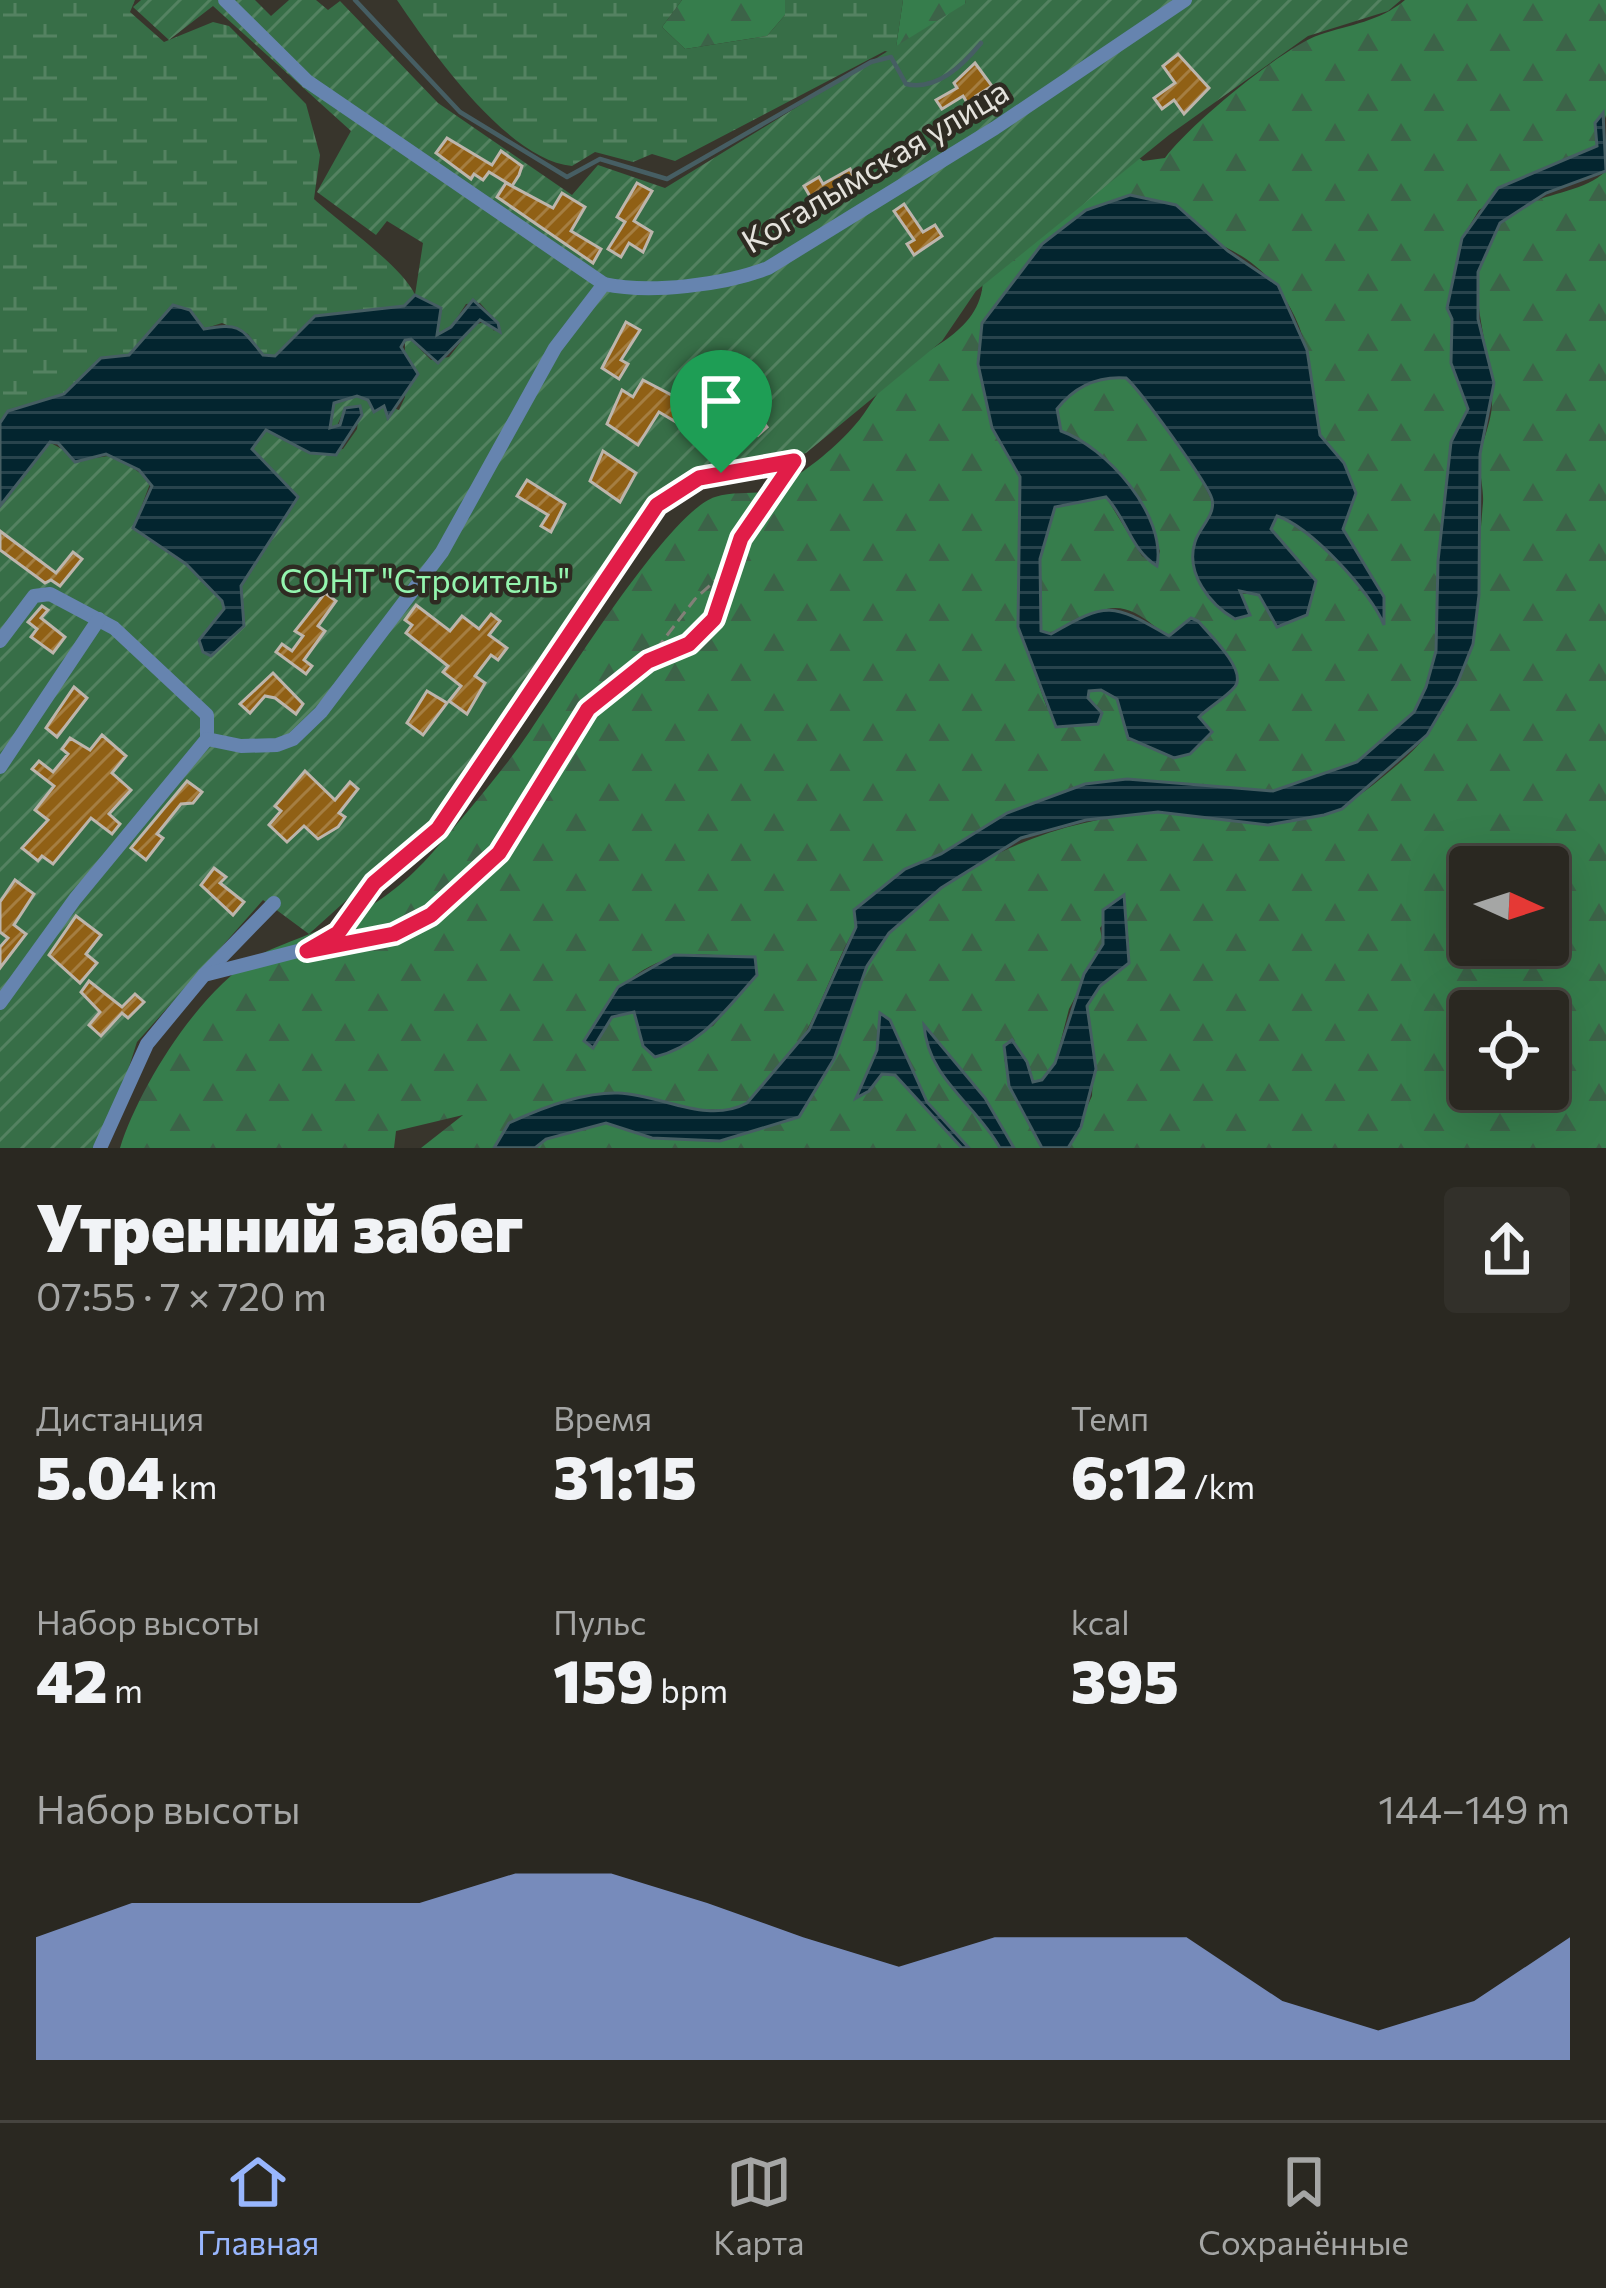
<!DOCTYPE html>
<html lang="ru">
<meta charset="utf-8">
<style>
:root{--surface:#2a2821;--page:#32302a;--text:#f1f3f6;--muted:#a5a6a5;--line:#46443f;--accent:#98b6fd}
body{margin:0;font-family:Commissioner,sans-serif;background:var(--page);color:var(--text);height:100vh;display:flex;flex-direction:column;font-size:45px;white-space:nowrap}
*{box-sizing:border-box;margin:0}
p{font-size:39px;color:var(--muted)}
.icon{flex:none;width:66px;height:66px;fill:none;stroke:currentColor;stroke-width:2;stroke-linecap:round;stroke-linejoin:round}
.map{position:relative;height:1148px;overflow:hidden}
.panel{display:flex;flex-direction:column;background:var(--surface);flex:1}
.panel>*{flex:none}
.needle{width:78px;rotate:93deg}
.tools{position:absolute;left:1449px;top:846px;display:grid;gap:24px}
.tools a{display:grid;place-items:center;width:120px;height:120px;border-radius:12px;background:var(--surface);box-shadow:0 12px 48px #0002,0 0 0 3px var(--line);font-size:60px}
.pin{position:absolute;display:grid;place-items:center;width:102px;height:102px;color:#fff;margin:-123px -51px;border-radius:50% 50% 50% 0;rotate:-45deg;box-shadow:0 0 12px #0007}
.pin .icon{rotate:45deg}
.round{display:grid;place-items:center;flex:none;width:126px;height:126px;border-radius:12px;background:var(--page)}
.headline{display:flex;align-items:center;justify-content:space-between;height:204px;padding:0 36px}
h1{font-size:66px;font-weight:800;line-height:90px}
.stats{display:grid;grid-template-columns:repeat(3,1fr);gap:18px;height:204px;padding:12px 36px}
.stats div{display:grid;align-content:center}
.stats b{font-size:60px;font-weight:800}
.stats small{font-size:33px;font-weight:400}
.stats p{font-size:33px}
.chart{height:336px;padding:24px 36px}
.chart p{display:flex;justify-content:space-between}
.chart svg{width:100%;height:216px;margin-top:12px;fill:var(--accent);opacity:.7}
.dock{display:flex;justify-content:space-around;align-items:center;height:168px;border-top:3px solid var(--line);background:var(--surface);font-size:33px;color:var(--muted)}
.dock a{display:grid;justify-items:center;gap:6px}
.dock .current{color:var(--accent)}
.map>svg:first-child{display:block}
.forest{fill:url(#forest-firs);fill-rule:evenodd}
.wetland{fill:url(#wetland-marsh)}
.garden{fill:url(#garden-furrows)}
.water{fill:url(#water-rules);stroke:#465e63;stroke-width:3}
.lines{fill:none;stroke-linecap:round;stroke-linejoin:round}
.stream{stroke:#465e63;stroke-width:4.5}
.building{fill:url(#building-hatch);stroke:#bdb5ac;stroke-width:3}
.path{stroke:#828078;stroke-width:3;stroke-dasharray:12 6;stroke-linecap:butt}
.minor{stroke:#6684af;stroke-width:14}
.route-casing{stroke:#fff;stroke-width:24}
.route{stroke:#e11d48;stroke-width:15}
.labels{text-anchor:middle;stroke-width:9;stroke-linejoin:round;paint-order:stroke}
.street-label{font-size:33px;fill:#e4e2dc;stroke:#2e2b22}
.park-label{font-size:33px;fill:#94f5ae;stroke:#2e2b22}
</style>
<div class="map">
<svg width="1606" height="1148" viewBox="0 0 1606 1148">
<defs>
<pattern id="forest-firs" width="22" height="20" patternUnits="userSpaceOnUse" patternTransform="scale(3)"><rect width="22" height="20" fill="#367d4c"/><path d="M5 1l3.5 6h-7zM16 11l3.5 6h-7z" fill="#3c6348"/></pattern>
<pattern id="wetland-marsh" width="20" height="14" patternUnits="userSpaceOnUse" patternTransform="scale(3)"><rect width="20" height="14" fill="#376e47"/><path d="M1 5h8M5 5V1M11 12h8M15 12V8" fill="none" stroke="#548261"/></pattern>
<pattern id="garden-furrows" width="10" height="10" patternUnits="userSpaceOnUse" patternTransform="scale(3)"><rect width="10" height="10" fill="#376e47"/><path d="M-1 1l2-2M0 10L10 0M9 11l2-2" fill="none" stroke="#548261"/></pattern>
<pattern id="water-rules" width="6" height="5" patternUnits="userSpaceOnUse" patternTransform="scale(3)"><rect width="6" height="5" fill="#03252f"/><path d="M0 2.5h6" fill="none" stroke="#28444d"/></pattern>
<pattern id="building-hatch" width="6" height="6" patternUnits="userSpaceOnUse" patternTransform="scale(3)"><rect width="6" height="6" fill="#906015"/><path d="M-1 1l2-2M0 6l6-6M5 7l2-2" fill="none" stroke="#a57e42"/></pattern>
</defs>
<rect width="100%" height="100%" fill="#38352c"/>
<!-- forest -->
<g class="forest">
<polygon points="682,0 785,0 785,15 767,36 685,49 662,27"/>
<polygon points="903,0 965,0 966,7 896,47"/>
<path d="M1405,0H1606V115L1597,146L1479,210L1462,238L1450,345L1469,409L1451,442L1438,560L1436,651L1426,687L1414,711L1357,762L1273,791L1127,779L1085,784L1007,813L941,854L905,869L854,910L856,926C820,989 805,1072 735,1110L681,1109L660,1100L605,1094L550,1106L509,1123L494,1148H421L463,1115L396,1131L394,1148H120C140,1084 207,976 272,949C341,921 380,912 433,852C466,813 501,774 530,731C562,685 668,512 715,497C739,489 761,499 785,483C809,469 837,446 855,425C867,412 875,394 888,381C920,348 981,336 983,280L1129,151L1143,161L1165,158C1188,126 1282,48 1319,35C1351,24 1379,22 1405,0ZM1086,210C1182,231 1275,236 1306,347C1313,375 1311,413 1322,438C1332,459 1348,470 1355,493L1343,529L1384,597L1382,621C1370,590 1307,525 1276,515L1271,529L1316,581L1259,595L1203,590L1193,546C1199,533 1213,516 1212,503C1210,486 1141,391 1126,378C1098,376 1075,387 1057,409L1061,431C1116,450 1137,503 1160,551L1156,565L1142,556L1106,497L1055,507L1040,559L1041,631C1073,639 1097,593 1135,613C1147,619 1157,629 1169,636L1198,621L1225,658L1235,688L1199,717L1211,731L1190,754L1174,758L1128,738L1117,699L1101,690L1089,691L1088,698L1102,713L1047,708L1018,627L1020,477L992,428L978,364L979,343L982,323L1042,244ZM695,954L755,957L756,975L713,1026L643,1047L635,1012L612,1016L593,1047L584,1041C609,994 639,958 695,954Z"/>
<path d="M1606,171V1148H1068L1092,1096L1094,1053L1087,1006L1129,944L1123,896L1100,928L1103,944L1069,1009L1055,1063L1042,1081L1033,1083L1027,1062L1019,1055L1004,1057L1009,1086L1042,1148H1014L985,1098L925,1027C926,1078 977,1106 1000,1148H969L927,1102L894,1032L880,1014L877,1050L857,1097L869,1091L882,1074L895,1075L962,1148H535L546,1139L607,1123L652,1138L720,1141L799,1117C812,1097 826,1077 836,1054C853,1015 860,962 891,931C965,857 1053,820 1156,812C1242,805 1296,845 1373,785C1392,769 1411,755 1426,736C1481,664 1475,587 1483,503C1484,489 1479,474 1480,458C1482,440 1491,424 1492,405C1495,344 1452,276 1502,222C1530,191 1579,197 1606,171ZM1470,867H1548V945H1470ZM1470,1011H1548V1089H1470Z"/>
</g>
<!-- wetland -->
<g class="wetland">
<path d="M0,0H135L130,12L164,42L213,22L229,26L306,104L320,155L314,199C339,222 404,268 415,295L404,306L315,316L276,356L263,355L248,334L222,323L203,329L197,321L158,324L129,355L101,358L64,394L8,411L0,423Z"/>
<path d="M397,0H682L662,27L685,49L767,36L785,15V0H903L896,48L966,7L965,0H1020L892,53L885,51L675,161L652,154L633,162L595,152L572,166C507,160 431,50 397,0Z"/>
</g>
<!-- garden -->
<polygon class="garden" points="141,0 255,0 271,16 289,0 316,0 328,10 340,1 438,103 572,195 598,165 665,188 971,0 1401,0 1388,11 1308,36 1169,135 976,291 942,341 806,453 659,495 564,651 435,820 309,934 263,900 137,1042 103,1148 0,1148 0,506 49,442 82,460 115,455 151,481 133,529 186,564 222,601 224,608 199,640 203,652 244,626 241,586 298,497 252,448 266,430 310,453 343,449 357,429 360,406 345,408 336,428 329,428 334,403 357,396 399,410 405,397 405,340 410,339 431,360 449,357 474,325 488,321 494,331 498,323 480,303 466,304 451,327 436,335 441,308 415,295 423,243 387,221 376,235 317,192 351,131 213,6 169,40 133,7"/>
<!-- water -->
<g class="water">
<path d="M1603,113L1606,171L1546,193L1500,223L1478,272V319L1494,383L1480,454L1479,595L1473,644L1457,684L1427,735L1342,809L1324,815L1268,825L1158,812L1086,820L1021,838L941,888L889,933L867,966L834,1059L799,1117L720,1141L652,1138L606,1123L546,1139L535,1148H494L509,1123C541,1108 582,1092 618,1093C661,1094 706,1125 747,1103L809,1030L856,927L854,910L905,869L941,854L1007,813L1085,784L1127,779L1273,791L1357,762L1414,712L1426,687L1436,651L1438,561L1451,442L1468,409L1451,363L1452,319L1447,308L1462,238L1498,188L1597,146L1595,123Z"/>
<path d="M1130,195L1176,205L1228,251L1278,285L1307,350L1320,435L1344,463L1356,493L1343,529L1384,597V625C1371,592 1310,526 1277,516L1271,529L1316,581L1307,615L1277,627L1259,595L1240,591L1250,615L1235,619C1210,605 1185,573 1195,542C1199,528 1216,515 1212,499C1208,484 1140,390 1126,378C1098,376 1075,386 1057,409L1061,431C1106,447 1167,515 1157,566C1130,549 1127,519 1106,497L1055,507L1040,559L1041,631L1051,634C1109,600 1113,604 1169,636L1191,618L1198,621C1209,634 1245,668 1236,685C1231,694 1209,707 1199,717L1212,732L1190,754L1174,758L1128,738L1117,699L1101,690L1089,691L1088,698L1102,713L1098,724L1056,727L1018,627L1020,477L992,428L978,364L982,323L1042,244L1086,210Z"/>
<path d="M415,295L441,308L437,335L451,327L473,300L498,323L500,332L480,320L438,363L411,339L405,340L401,347L418,374L388,418L384,406L374,412L368,400L357,396L334,403L330,428L340,425L345,408L360,406L362,415L336,455L310,453L266,430L252,449L298,497L241,586L244,626L211,656L203,652L199,640L224,609L222,601L186,564L133,528L152,486L139,470L106,454L75,462L58,443L50,442L0,506V423L8,411L64,394L101,358L129,355L173,305L190,310L204,329C240,323 240,326 263,355L275,356L315,316L404,306Z"/>
<polygon points="1124,895 1129,963 1100,986 1087,1006 1096,1069 1081,1127 1068,1148 1042,1148 1009,1086 1004,1046 1012,1040 1027,1062 1033,1082 1042,1080 1055,1063 1084,974 1103,944 1103,910"/>
<path d="M674,955L755,957L757,975C726,1009 702,1045 655,1057L643,1046L634,1012L612,1017L593,1048L584,1041L618,987Z"/>
<polygon points="880,1013 890,1020 927,1102 969,1148 962,1148 895,1075 882,1074 869,1091 856,1098 877,1050"/>
<path d="M924,1025L985,1098L1014,1148H1000C975,1103 928,1079 924,1025Z"/>
</g>
<g class="lines">
<!-- stream -->
<path class="stream" d="M355,0L460,112L567,177L600,159L667,179L871,62L891,57L906,84C937,91 963,65 981,43"/>
</g>
<!-- building -->
<g class="building">
<polygon points="1178,54 1209,88 1184,114 1174,100 1162,109 1154,98 1175,83 1163,66"/>
<polygon points="975,63 992,86 976,96 980,103 971,109 963,96 942,109 936,100 957,88 954,83"/>
<polygon points="447,138 492,165 501,151 522,166 519,175 512,186 489,172 483,180 474,174 471,179 436,153"/>
<polygon points="850,169 856,181 818,210 804,186 819,177 823,184"/>
<polygon points="506,183 553,208 562,193 585,207 571,231 601,249 593,263 497,197"/>
<polygon points="637,183 652,191 634,221 652,232 643,252 629,243 621,257 608,249 625,222 617,217"/>
<polygon points="904,204 923,232 935,225 942,236 914,255 907,244 914,240 894,211"/>
<polygon points="626,322 640,330 621,360 628,364 619,379 602,368"/>
<polygon points="643,380 683,401 689,392 709,406 721,392 747,415 753,410 767,427 758,435 752,428 725,451 659,412 638,445 607,424 622,390 633,397"/>
<polygon points="603,451 636,473 620,502 590,481"/>
<polygon points="527,480 565,504 551,532 541,526 548,515 517,496"/>
<polygon points="0,531 56,573 73,552 82,559 60,586 51,580 45,583 0,550"/>
<polygon points="325,593 336,601 318,626 325,631 304,660 312,666 306,674 276,652 282,644 292,651 303,636 295,631"/>
<polygon points="416,605 450,631 462,616 479,629 491,614 500,621 489,635 507,648 498,660 491,655 475,676 485,683 467,714 449,701 461,686 443,672 448,666 406,633 412,625 405,620"/>
<polygon points="42,606 48,610 41,618 65,637 53,653 31,637 37,629 28,622"/>
<polygon points="273,673 303,704 296,714 275,698 265,696 250,713 240,704"/>
<polygon points="74,687 87,698 57,737 46,728"/>
<polygon points="427,691 447,703 423,735 407,723"/>
<polygon points="102,735 126,756 112,773 131,790 109,814 120,824 112,834 91,818 53,864 42,856 38,861 22,848 48,820 35,810 54,786 32,769 39,761 53,772 68,754 62,749 70,738 90,750"/>
<polygon points="305,771 335,800 350,782 358,789 339,813 345,817 338,827 318,839 304,826 287,842 269,825 281,811 275,806"/>
<polygon points="187,781 202,792 193,803 181,804 157,834 163,838 146,860 131,848"/>
<polygon points="214,868 226,877 220,883 244,902 233,915 201,885"/>
<polygon points="15,880 34,894 14,925 26,934 0,968 0,947 8,938 0,932 0,902"/>
<polygon points="76,916 101,935 86,954 97,963 80,983 49,955"/>
<polygon points="89,981 122,1007 135,994 144,1002 128,1018 122,1013 101,1036 89,1025 100,1012 81,992"/>
</g>
<g class="lines">
<!-- path -->
<g class="path">
<path d="M650,660C696,640 721,623 728,571"/>
<path d="M338,947C457,933 524,825 574,727L588,709L648,660L695,599L729,568L741,538L782,476"/>
</g>
<!-- minor -->
<g class="minor">
<polyline points="225,0 307,81 604,284"/>
<polyline points="0,641 34,596 50,594 114,628 207,715 207,739"/>
<path d="M207,739L241,746L277,745L293,739L321,712L442,552L555,348L604,284C650,294 724,285 768,268L995,128L1185,0"/>
<polyline points="0,767 99,619"/>
<polyline points="204,975 274,903"/>
<polyline points="0,1003 75,899 207,739"/>
<polyline points="100,1148 147,1044 204,975 325,944 374,883 438,829 657,505 699,478 795,461"/>
</g>
</g>
<g class="lines">
<!-- route casing -->
<g class="route-casing">
<polygon id="route" points="794,461 741,538 714,619 689,644 648,661 588,709 499,853 431,915 394,934 307,951 338,933 374,883 438,829 657,505 699,478"/>
</g>
<!-- route -->
<use href="#route" class="route"/>
</g>
<g class="labels">
<!-- street labels -->
<g class="street-label">
<text transform="translate(875 166) rotate(-31)" y="12">Когалымская улица</text>
</g>
<!-- park labels -->
<g class="park-label">
<text x="425" y="593">СОНТ "Строитель"</text>
</g>
</g>
</svg>
<div class="tools">
<a><svg class="needle" viewBox="-14 -14 28 28"><path d="M0-13l5 13h-10z" fill="#e53935"/><path d="M0 13l5-13h-10z" fill="#a5a6a5"/></svg></a>
<a><svg class="icon" aria-label="locate" viewBox="0 0 24 24"><circle cx="12" cy="12" r="6"/><path d="M12 2v4M12 18v4M2 12h4M18 12h4"/></svg></a>
</div>
<div class="pin" style="left:721px;top:473px;background:#1e9e55"><svg class="icon" aria-label="arrive" viewBox="0 0 24 24"><path d="M6 21V4h12l-3 4 3 4H6"/></svg></div>
</div>
<section class="panel">
<div class="headline"><div><h1>Утренний забег</h1><p>07:55 · 7 × 720 m</p></div><a class="round"><svg class="icon" aria-label="share" viewBox="0 0 24 24"><path d="M12 15V3M7 8l5-5 5 5M5 13v7h14v-7"/></svg></a></div>
<div class="stats">
<div><p>Дистанция</p><b>5.04<small> km</small></b></div>
<div><p>Время</p><b>31:15</b></div>
<div><p>Темп</p><b>6:12<small> /km</small></b></div>
</div>
<div class="stats">
<div><p>Набор высоты</p><b>42<small> m</small></b></div>
<div><p>Пульс</p><b>159<small> bpm</small></b></div>
<div><p>kcal</p><b>395</b></div>
</div>
<div class="chart"><p><span>Набор высоты</span>144–149 m</p>
<svg viewBox="0 0 160 44" preserveAspectRatio="none"><path d="M0 44V19L10 12L20 12L30 12L40 12L50 6L60 6L70 12L80 19L90 25L100 19L110 19L120 19L130 32L140 38L150 32L160 19V44z"/></svg>
</div>
</section>
<nav class="dock">
<a class="current"><svg class="icon" aria-label="home" viewBox="0 0 24 24"><path d="M3 11l9-7 9 7M6 9v11h12V9"/></svg>Главная</a>
<a><svg class="icon" aria-label="map" viewBox="0 0 24 24"><path d="M3 6l6-2 6 2 6-2v14l-6 2-6-2-6 2zM9 4v14M15 6v14"/></svg>Карта</a>
<a><svg class="icon" aria-label="saved" viewBox="0 0 24 24"><path d="M7 4h10v16l-5-4-5 4z"/></svg>Сохранённые</a>
</nav>
